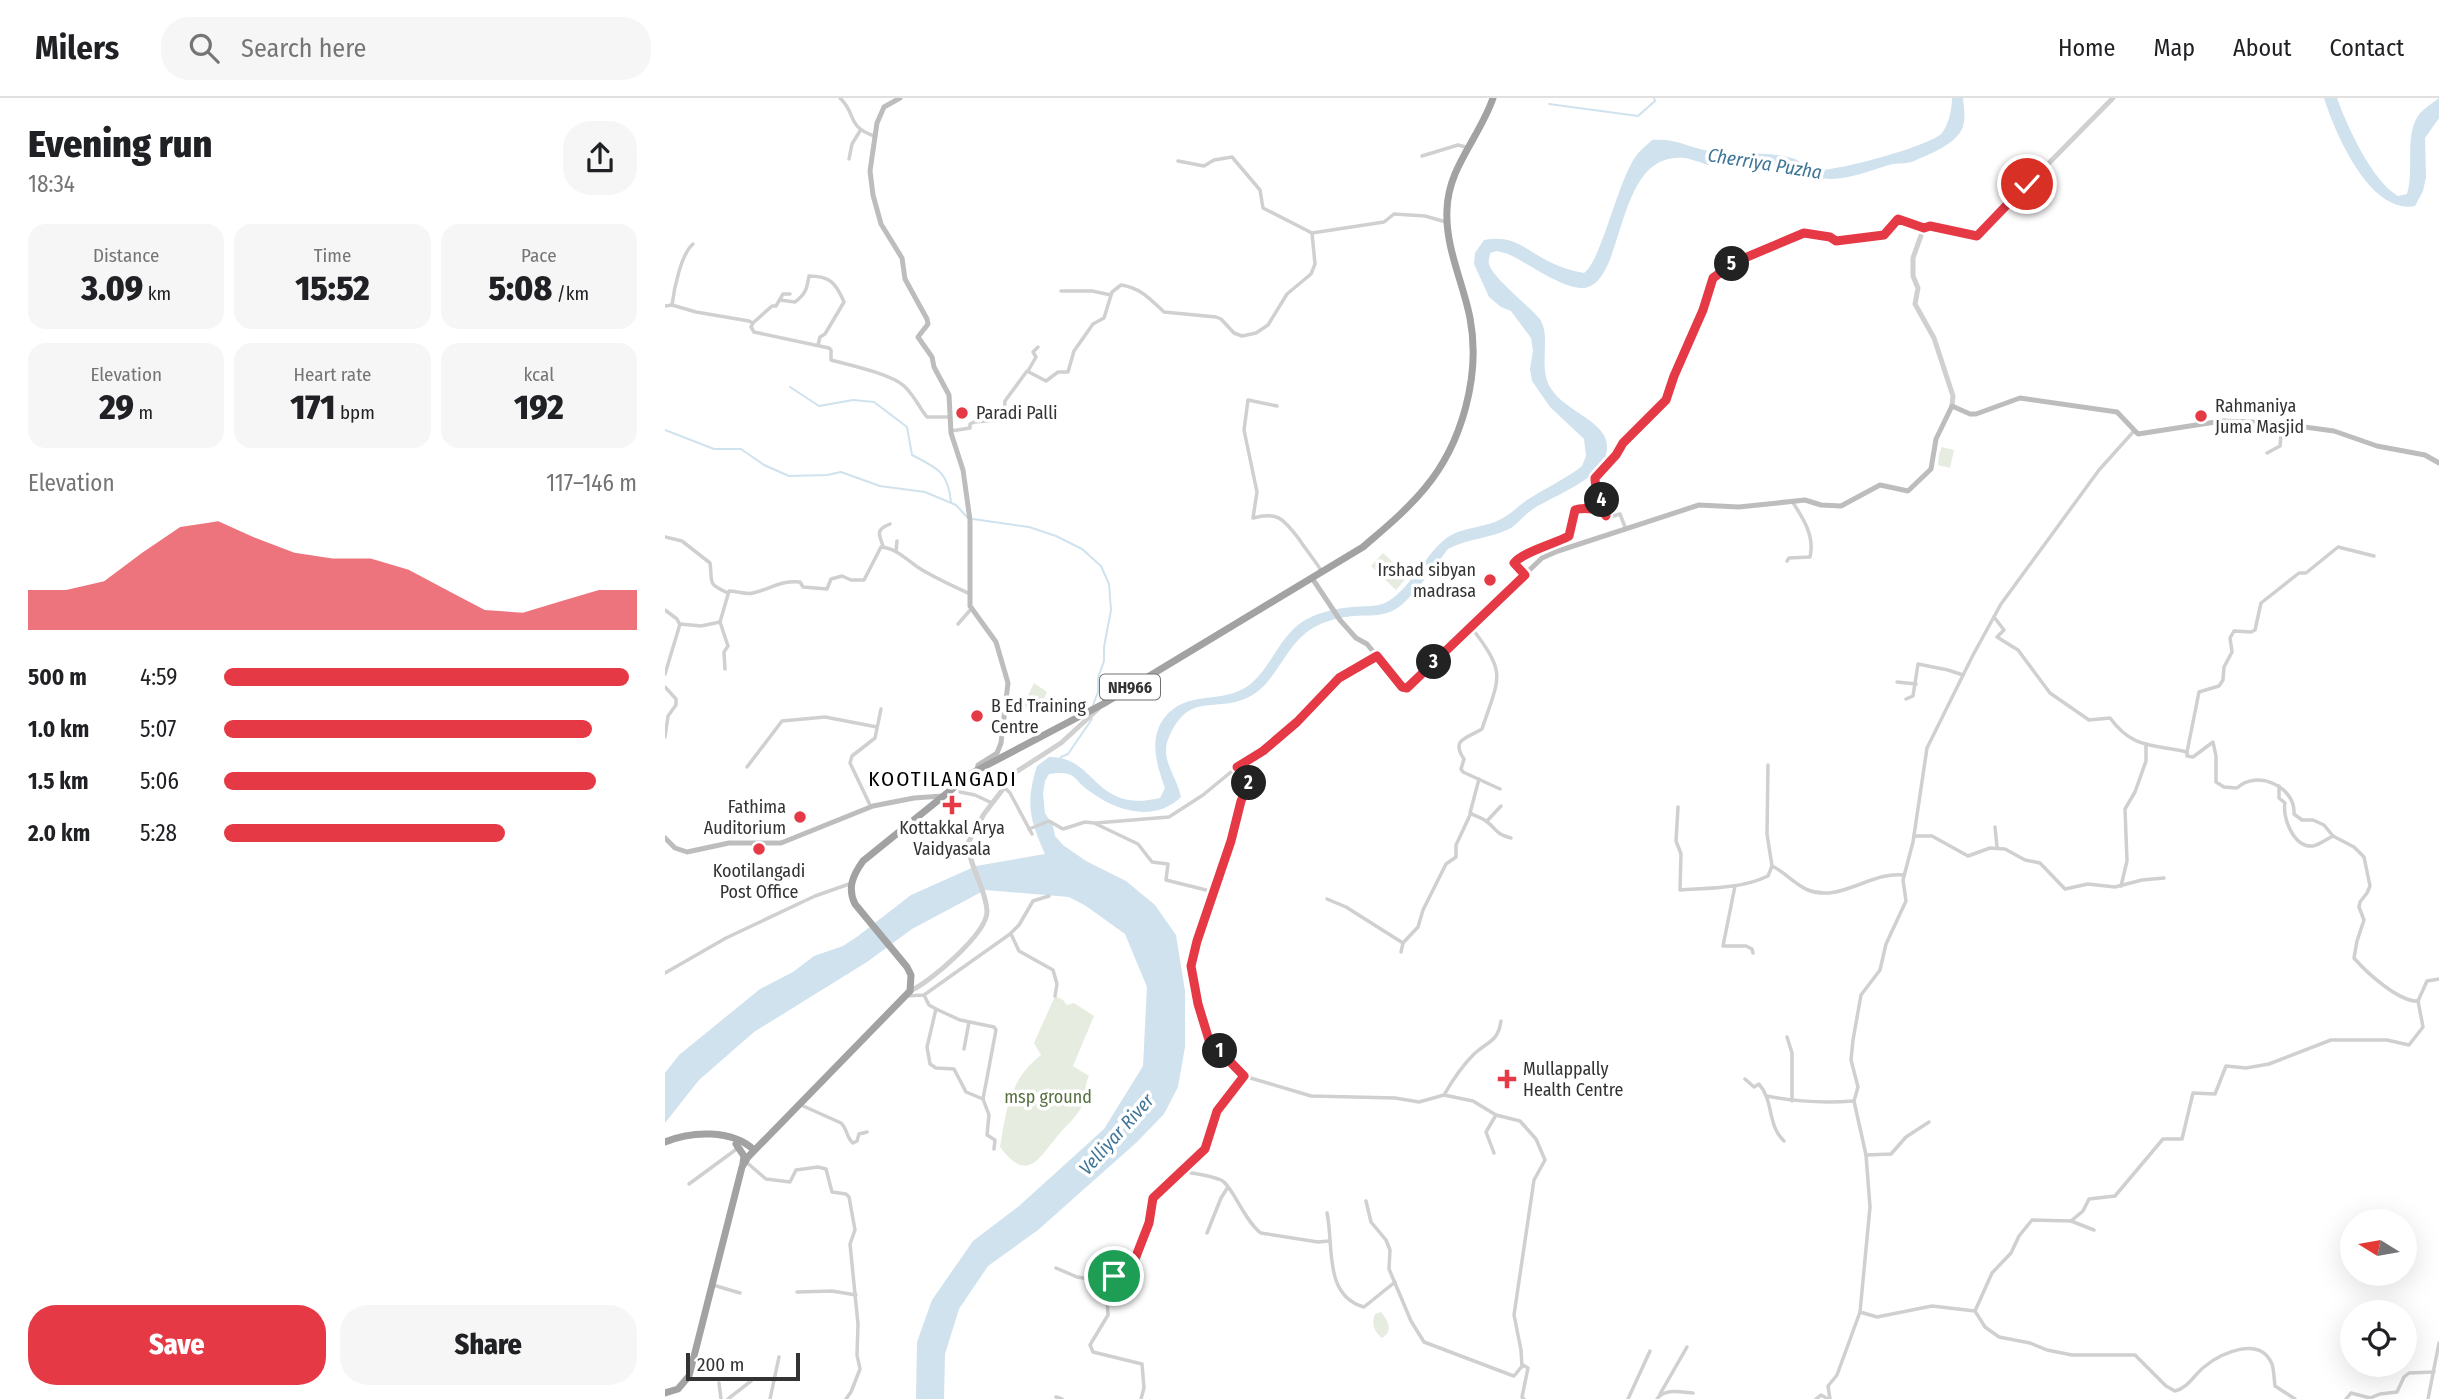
<!DOCTYPE html>
<meta charset="utf-8">
<style>
:root{--surface:#fff;--page:#f6f6f6;--text:#202124;--muted:#757577;--line:#e0e0e0;--accent:#e63946}
body{margin:0;font-family:"Fira Sans Condensed",sans-serif;background:var(--page);color:var(--text);height:100vh;display:flex;flex-direction:column;font-size:26px;white-space:nowrap}
*{box-sizing:border-box;margin:0}
p{font-size:23px;color:var(--muted)}
.icon{flex:none;width:38px;height:38px;fill:none;stroke:currentColor;stroke-width:2;stroke-linecap:round;stroke-linejoin:round}
.map{position:relative;flex:1;overflow:hidden}
.panel{display:flex;flex-direction:column;background:var(--surface);width:665px}
.panel>*{flex:none}
.needle{width:46px;rotate:281deg}
.tools{position:absolute;left:1675px;top:1111px;display:grid;gap:14px}
.tools a{display:grid;place-items:center;width:77px;height:77px;border-radius:50%;background:var(--surface);box-shadow:0 7px 28px #0002;font-size:35px}
.scale{position:absolute;left:21px;bottom:18px;width:114px;box-sizing:border-box;padding-left:7px;border:4px solid #333;border-top:0;font-size:19px;line-height:24px;white-space:nowrap;color:#333;-webkit-text-stroke:5px #fff;paint-order:stroke}
.pin{position:absolute;display:grid;place-items:center;width:60px;height:60px;color:#fff;margin:-30px;border:4px solid #fff;border-radius:50%;box-shadow:0 2px 7px #0007}
.km{position:absolute;width:35px;height:35px;margin:-18px;border-radius:50%;background:#222;color:#fff;font-size:19px;line-height:35px;text-align:center}
.round{display:grid;place-items:center;flex:none;width:74px;height:74px;border-radius:28px;background:var(--page)}
.head{display:flex;align-items:center;justify-content:space-between;height:119px;padding:0 28px}
h1{font-size:38px;font-weight:800;line-height:52px}
.figures{display:grid;grid-template-columns:repeat(3,1fr);gap:10px;height:119px;padding:7px 28px}
.figures div{display:grid;align-content:center;border-radius:18px;background:var(--page);text-align:center}
.figures b{font-size:35px;font-weight:800}
.figures small{font-size:19px;font-weight:400}
.figures p{font-size:19px}
.chart{height:196px;padding:14px 28px}
.chart p{display:flex;justify-content:space-between}
.chart svg{width:100%;height:126px;margin-top:7px;fill:var(--accent);opacity:.7}
.cta{display:flex;gap:14px;margin-top:auto;padding:14px 28px}
.cta a{flex:1;height:80px;border-radius:28px;background:var(--accent);color:#fff;font-size:28px;font-weight:800;line-height:80px;text-align:center}
.cta a+a{background:var(--page);color:var(--text)}
ul{padding:0 28px;list-style:none;font-size:23px}
li{display:grid;grid-template-columns:112px 84px 1fr;align-items:center;height:52px}
li i{height:18px;border-radius:9px;background:var(--accent)}
header{display:flex;align-items:center;gap:42px;box-sizing:border-box;height:98px;padding:0 35px;background:var(--surface);border-bottom:2px solid var(--line)}
header strong{font-size:33px}
nav{display:flex;gap:38px;margin-inline-start:auto;font-size:24px}
.search{width:490px;height:63px;background:var(--page);display:flex;align-items:center;gap:18px;box-sizing:border-box;padding:0 24px;border-radius:28px;color:var(--muted);font-size:26px}
main{display:flex;flex:1;min-height:0}
.map>svg:first-child{display:block}
.green{fill:#e6ecdf}
.water{fill:#cfe2ee}
.lines{fill:none;stroke-linecap:round;stroke-linejoin:round}
.stream{stroke:#cfe2ee;stroke-width:2}
.minor{stroke:#d0d0d0;stroke-width:3.5}
.tertiary{stroke:#d0d0d0;stroke-width:5}
.secondary{stroke:#bdbdbd;stroke-width:5}
.trunk{stroke:#a2a2a2;stroke-width:7}
.route-casing{stroke:#fff;stroke-width:14}
.route{stroke:#e63946;stroke-width:9}
.poi-dot{fill:#e63946;stroke:#fff;stroke-width:2.5}
.labels{text-anchor:middle;stroke-width:7;stroke-linejoin:round;paint-order:stroke}
.shield{fill:#fff;stroke:#707070;stroke-width:2}
.shield-label{font-size:16px;font-weight:bold;fill:#333}
.poi-label{font-size:18px;fill:#333;stroke:#fff;text-anchor:start}
.park-label{font-size:18px;fill:#56703f;stroke:#fff}
.water-label{font-size:19px;font-style:italic;fill:#3f7597;stroke:#fff}
.quarter-label{font-size:21px;letter-spacing:2px;fill:#000;stroke:#fff}
</style>
<header>
<strong>Milers</strong>
<div class="search"><svg class="icon" aria-label="search" viewBox="0 0 24 24"><circle cx="10" cy="10" r="6"/><path d="M15 15l6 6"/></svg>Search here</div>
<nav><a>Home</a><a>Map</a><a>About</a><a>Contact</a></nav>
</header>
<main>
<section class="panel">
<div class="head"><div><h1>Evening run</h1><p>18:34</p></div><a class="round"><svg class="icon" aria-label="share" viewBox="0 0 24 24"><path d="M12 15V3M7 8l5-5 5 5M5 13v7h14v-7"/></svg></a></div>
<div class="figures">
<div><p>Distance</p><b>3.09<small> km</small></b></div>
<div><p>Time</p><b>15:52</b></div>
<div><p>Pace</p><b>5:08<small> /km</small></b></div>
</div>
<div class="figures">
<div><p>Elevation</p><b>29<small> m</small></b></div>
<div><p>Heart rate</p><b>171<small> bpm</small></b></div>
<div><p>kcal</p><b>192</b></div>
</div>
<div class="chart"><p><span>Elevation</span>117–146 m</p>
<svg viewBox="0 0 160 44" preserveAspectRatio="none"><path d="M0 44V30L10 30L20 27L30 17L40 8L50 6L60 12L70 17L80 19L90 19L100 23L110 30L120 37L130 38L140 34L150 30L160 30V44z"/></svg>
</div>
<ul>
<li><b>500 m</b>4:59<i style="width:98%"></i></li>
<li><b>1.0 km</b>5:07<i style="width:89%"></i></li>
<li><b>1.5 km</b>5:06<i style="width:90%"></i></li>
<li><b>2.0 km</b>5:28<i style="width:68%"></i></li>
</ul>
<div class="cta"><a>Save</a><a>Share</a></div>
</section>
<div class="map">
<svg width="1774" height="1301" viewBox="0 0 1774 1301">
<rect width="100%" height="100%" fill="#fff"/>
<!-- green -->
<g class="green">
<polygon points="1277,349 1289,352 1285,370 1273,367 1274,356"/>
<polygon points="718,455 743,478 731,492 706,468"/>
<polygon points="369,585 382,594 372,614 358,608"/>
<path d="M390,898L398,902L402,907L409,905L429,918L408,968L424,978C419,988 421,999 416,1010C411,1019 402,1027 395,1035C373,1061 363,1086 335,1049C341,1012 345,981 376,957L369,945Z"/>
<path d="M716,1214C723,1223 729,1232 717,1240C709,1234 706,1225 710,1216Z"/>
</g>
<!-- water -->
<g class="water">
<path d="M1287,0H1298C1299,12 1302,26 1294,36C1285,48 1263,57 1249,63C1242,66 1235,65 1228,66C1208,71 1187,81 1166,81C1145,81 1129,72 1109,68C1094,66 1076,65 1061,66C1056,66 1050,67 1045,67C1037,66 1029,61 1019,60C946,53 963,193 915,190C893,188 863,165 843,156L832,153L825,155C825,158 823,163 824,166C827,179 864,208 874,220C888,238 871,270 887,292C898,310 936,323 941,342C951,379 886,397 864,414C857,419 852,427 844,431C824,441 803,440 783,451C771,466 746,502 731,511C718,519 702,517 689,518C676,519 659,523 648,530C619,547 613,584 584,599C549,616 525,592 504,639C494,661 512,678 516,699C487,727 445,711 418,688C414,685 411,680 406,677C399,674 392,675 384,676L380,683L378,695L380,715L388,728L390,738L398,747L421,763L461,783L490,807L511,837L520,893V949L513,989L499,1016L472,1044L373,1132L323,1168L294,1211L280,1256L279,1301H251L252,1244L267,1202L308,1143L354,1108L439,1031L478,968L482,889L460,836L421,808L404,799L320,792L247,831L202,864L89,934L34,982L0,1025V975L14,957L95,891L128,874L149,858L178,848L193,838L246,797L311,768L380,756C365,722 360,706 372,668L384,659C432,658 428,716 495,700L500,690C492,668 483,640 500,619C521,593 552,605 578,591C606,575 613,536 642,521C655,514 673,510 688,509C698,508 710,509 720,505C742,495 759,459 778,443C793,429 814,431 832,423C844,418 852,409 862,402C880,390 901,381 917,368L921,358L919,341L885,309L867,283L865,271L868,253L866,240L846,213L836,209L824,199L809,166L810,155L819,142C848,137 857,149 881,162C892,168 906,173 919,175C936,164 953,82 971,58C975,52 982,47 987,42C1011,40 1022,49 1044,53C1072,58 1103,52 1130,61C1136,64 1142,70 1149,72C1166,75 1266,48 1277,35C1284,26 1287,11 1287,0Z"/>
<path d="M1659,0H1672C1682,28 1707,83 1733,98L1742,96C1750,72 1738,34 1756,14C1761,9 1768,5 1774,0V20L1760,40L1761,79L1758,93L1750,108C1705,117 1670,35 1659,0Z"/>
</g>
<g class="lines">
<!-- stream -->
<g class="stream">
<polyline points="884,6 973,18 990,3 989,0"/>
<path d="M125,289L154,308L188,302L209,304L242,329L247,357C272,370 283,373 286,404"/>
<polyline points="0,332 49,351 76,351 99,367 124,378 162,377 176,374 215,388 260,394 291,407 302,419"/>
<polyline points="308,421 364,429 391,438 417,451 436,468 444,486 446,512 439,549 439,563 433,580 433,594 428,607"/>
<polyline points="396,659 403,656 427,621"/>
</g>
<!-- minor -->
<g class="minor">
<path d="M175,0C192,16 181,28 209,38"/>
<polyline points="757,58 793,47 801,49"/>
<polyline points="184,61 187,46 195,33"/>
<polyline points="513,63 539,68 549,62 567,59 595,92 598,110 647,135 719,124 729,116 760,118 781,124"/>
<polyline points="396,193 427,193 446,197"/>
<path d="M115,202L130,204C141,196 142,190 144,178C165,178 171,185 179,204L160,236L155,239L153,247"/>
<path d="M7,207C9,191 16,156 28,146"/>
<path d="M0,208L7,207L31,214L84,223L88,225L86,229L89,234L164,250L166,252V262C185,267 226,276 239,288C249,297 254,309 262,319H285"/>
<polyline points="88,225 107,208 111,208 118,196 125,196"/>
<polyline points="363,273 371,259 368,254 373,249"/>
<path d="M612,308L583,302L579,332L592,394L588,420C614,413 619,422 634,441C641,452 650,462 657,474"/>
<path d="M286,333L305,330V326L309,324L336,322L339,315L340,303L362,273L381,283L393,274H403L409,253L428,226L439,220L447,194L456,187C476,190 485,201 499,214L551,219L556,221L569,235L577,238L591,235L603,227L622,196L646,176L650,166L647,135"/>
<polyline points="1602,355 1615,348 1617,326"/>
<path d="M941,418C942,404 929,393 930,380L951,357L958,345L1001,302L1008,278L1038,212L1048,180L1070,164L1139,135L1165,139L1171,143L1219,137L1233,121L1259,129"/>
<path d="M0,439L17,443L45,465C48,485 41,485 63,495"/>
<path d="M218,448C214,436 210,432 225,426"/>
<polyline points="231,453 232,443"/>
<path d="M1122,463L1124,460L1145,459C1150,438 1138,420 1127,403"/>
<path d="M860,477L849,465C858,454 889,446 904,438L910,412C918,409 929,411 938,413L940,417L945,419L955,416L960,429"/>
<polyline points="0,512 12,521 15,527"/>
<path d="M1329,519L1339,532L1332,539L1353,552L1385,595L1424,622L1445,620C1468,651 1486,646 1522,654V658L1528,659L1548,644L1551,658V684L1559,689L1572,690C1592,671 1631,689 1629,716L1637,722H1648L1659,727L1668,738L1689,749L1699,759L1705,788L1702,795L1695,804L1694,809L1699,822L1692,843L1689,860C1702,875 1734,904 1753,903"/>
<polyline points="293,526 307,510"/>
<path d="M806,529C842,576 835,577 817,631C803,640 785,641 799,661L796,671L798,674L835,691"/>
<path d="M60,571L59,554L63,548L55,524L64,493C72,493 81,497 88,495C105,491 116,482 135,484L138,489L162,491L166,481L177,478L186,482H199L216,449C231,450 242,462 254,470C270,480 288,488 305,496"/>
<polyline points="0,576 15,526 36,528 55,524"/>
<polyline points="1232,584 1251,586"/>
<polyline points="0,589 11,601 11,607 3,618 0,639"/>
<polyline points="1241,601 1248,598 1253,566 1283,572 1298,577"/>
<polyline points="1522,654 1534,594 1554,588 1558,582 1559,569 1567,554 1565,540 1569,533 1586,534 1590,532 1596,505 1634,475 1641,475 1673,449 1709,458"/>
<polyline points="82,669 117,623 160,619 212,629"/>
<path d="M814,681L805,715C810,718 817,720 821,723C832,731 830,736 846,740"/>
<path d="M1614,688V700L1620,705C1617,720 1629,750 1648,748C1654,747 1662,741 1668,738"/>
<polyline points="339,689 345,695 367,736"/>
<polyline points="295,694 310,697 327,705"/>
<polyline points="206,709 185,665 187,658 210,640 216,611"/>
<path d="M1013,709L1011,743L1016,756L1015,792C1044,790 1076,791 1103,778L1107,768L1102,736L1103,667"/>
<polyline points="822,723 836,708"/>
<polyline points="431,725 504,719 538,697 572,669"/>
<polyline points="1330,729 1332,749"/>
<polyline points="364,731 384,723 398,731 420,724 429,725 473,746 487,764 503,766 501,782 549,794"/>
<polyline points="1249,738 1267,738 1303,758 1325,750 1340,751 1360,762 1375,765 1400,791 1423,786 1450,789 1477,782 1499,780"/>
<path d="M1107,768C1120,774 1130,787 1143,792C1175,805 1206,773 1239,777"/>
<polyline points="1070,788 1058,848 1081,848 1087,851 1088,855"/>
<polyline points="1456,788 1462,763 1460,711 1470,694 1481,663 1481,646"/>
<polyline points="662,801 681,809 738,845"/>
<polyline points="346,836 354,853 388,872 392,886 390,898"/>
<polyline points="736,854 738,845 753,829 758,812 781,766 791,759 791,747 806,715"/>
<polyline points="0,875 61,840 150,798 187,785"/>
<polyline points="259,897 264,907 271,911 262,949 265,966 271,970 289,971 301,994 318,1001 324,1017 322,1037 330,1042 329,1051"/>
<polyline points="241,898 259,897 345,836 354,827 368,803 384,798"/>
<polyline points="271,911 295,922 329,929 331,932 318,1001"/>
<polyline points="1122,939 1127,955 1127,1003"/>
<polyline points="299,951 304,924"/>
<path d="M1080,981L1089,989L1094,986C1109,1003 1102,1027 1119,1043"/>
<path d="M779,997C787,983 797,968 809,956C823,943 833,944 836,923"/>
<path d="M1102,998C1131,1004 1159,1005 1189,1003"/>
<path d="M136,1007L176,1025C182,1030 182,1041 188,1045L192,1043L194,1036L202,1034"/>
<polyline points="829,1055 821,1034 831,1017"/>
<polyline points="1201,1057 1226,1056 1241,1039 1264,1024"/>
<polyline points="80,1063 101,1081 125,1084 131,1072 153,1069 161,1071 167,1094 181,1096 184,1099 190,1132 185,1146 193,1226 192,1257 195,1271 186,1294 181,1301"/>
<polyline points="518,1073 543,1046 552,1013 579,978 646,998 730,1000 754,1004 779,997 808,1003 831,1017 855,1023 871,1041 880,1062 869,1082 849,1217 856,1252 857,1269"/>
<polyline points="24,1086 73,1050"/>
<polyline points="701,1103 706,1124 721,1142 725,1152 724,1171 746,1223 759,1244 846,1277 849,1278 858,1267 863,1270 857,1299 859,1301"/>
<path d="M662,1115C669,1146 658,1198 699,1209L730,1184"/>
<polyline points="1406,1123 1429,1132"/>
<polyline points="542,1135 556,1100 563,1089"/>
<polyline points="391,1170 412,1179 444,1184"/>
<polyline points="48,1187 75,1195"/>
<polyline points="132,1194 167,1193 191,1197"/>
<path d="M1310,1213L1320,1229L1334,1239L1365,1245L1382,1252L1407,1257H1470L1501,1288L1510,1293C1523,1290 1529,1277 1539,1269C1556,1255 1595,1237 1607,1266C1609,1272 1609,1281 1610,1288L1630,1301"/>
<polyline points="1195,1214 1212,1219 1267,1208 1310,1213 1327,1175 1346,1155 1354,1138 1367,1122 1406,1123 1418,1113 1424,1101 1450,1098 1498,1041 1517,1041 1528,995 1550,996 1561,968 1581,970 1604,966 1666,942 1722,942 1744,947 1758,929 1753,903 1762,883 1774,881"/>
<polyline points="54,1285 56,1301"/>
<polyline points="995,1296 1022,1249"/>
<polyline points="391,1299 397,1301"/>
<polyline points="63,1301 86,1283"/>
<polyline points="105,1301 114,1259"/>
<path d="M476,1301L479,1290L477,1266L428,1254L425,1247L443,1217L442,1198L444,1182L451,1175L467,1167L470,1161L484,1125L488,1100L518,1073C530,1076 545,1077 556,1082C567,1087 580,1124 596,1135L653,1144L664,1143"/>
<polyline points="963,1301 985,1253"/>
<path d="M992,1301C999,1290 1016,1294 1028,1295"/>
<polyline points="1151,1301 1156,1297 1163,1301"/>
<polyline points="1165,1301 1163,1288 1172,1277 1195,1214 1205,1109 1201,1057 1189,1003 1193,989 1186,962 1188,942 1196,897 1215,872 1221,846 1241,803 1238,782 1248,744 1262,650 1308,557 1336,506 1434,372 1469,333"/>
<polyline points="1681,1301 1686,1295 1705,1300 1715,1296 1732,1294 1739,1279 1744,1275 1769,1274"/>
<polyline points="1763,1301 1774,1245"/>
</g>
<!-- tertiary -->
<g class="tertiary">
<polyline points="1287,308 1288,298 1269,240 1250,206 1253,190 1248,178 1248,160 1259,129 1265,128 1312,138 1448,0"/>
<path d="M245,893C264,885 323,835 322,813C321,790 304,769 303,745L319,716L351,674L396,645L433,611"/>
<polyline points="579,978 544,942 533,906 526,868 532,843 566,743 576,703 585,683 572,669 598,653 632,624 674,580 712,558"/>
</g>
<!-- secondary -->
<g class="secondary">
<polyline points="235,0 219,9 212,25 205,73 208,97 216,126 237,160 240,181 262,221 263,226 253,239 267,259 269,269 284,297 286,335 298,372 305,422 305,508 331,544 343,585 336,645 332,655 313,667 312,672"/>
<polyline points="647,480 675,522 691,540 702,546 737,589 742,590 877,460 893,453 1034,407 1074,409 1140,402 1156,407 1176,408 1215,387 1243,393 1266,371 1271,341 1287,308 1305,316 1311,316 1355,300 1452,314 1473,336 1557,323 1609,325 1669,333 1712,348 1760,357 1774,365"/>
<polyline points="0,740 10,750 22,754 64,745 116,745 208,708 249,700 278,698"/>
</g>
<!-- trunk -->
<g class="trunk">
<path d="M0,1044C26,1033 67,1031 89,1052"/>
<polyline points="71,1046 79,1058 78,1065"/>
<path d="M0,1295L13,1291L24,1278L77,1069L83,1059L245,893L246,877L242,869L190,806C182,790 188,777 198,763L307,675L438,606L698,449C720,430 742,412 760,390C797,346 816,277 805,220C798,184 780,149 782,112C783,69 815,39 828,0"/>
</g>
</g>
<g class="lines">
<!-- route casing -->
<g class="route-casing">
<path id="route" d="M449,1178L467,1167L470,1161L484,1125L488,1100L540,1051L552,1013L579,978L544,942L533,906L526,868L532,843L566,743L576,703L585,683L572,669L598,653L632,624L674,580L712,558L737,589L742,590L860,477L849,465C858,454 889,446 904,438L910,412C918,409 929,411 938,413L941,418C942,404 929,393 930,380L951,357L958,345L1001,302L1009,278L1038,212L1048,180L1070,164L1139,135L1165,139L1171,143L1219,137L1233,121L1259,130L1265,128L1312,138L1362,86"/>
</g>
<!-- route -->
<use href="#route" class="route"/>
</g>
<!-- markers -->
<g class="poi-dot">
<circle cx="297" cy="315" r="7"/>
<circle cx="1536" cy="318" r="7"/>
<circle cx="825" cy="482" r="7"/>
<circle cx="312" cy="618" r="7"/>
<path d="M283.5 696.5h7v7h7v7h-7v7h-7v-7h-7v-7h7z"/>
<circle cx="135" cy="719" r="7"/>
<circle cx="94" cy="751" r="7"/>
<path d="M838.5 970.5h7v7h7v7h-7v7h-7v-7h-7v-7h7z"/>
</g>
<g class="labels">
<!-- shield labels -->
<rect class="shield" x="435" y="576.5" width="60" height="25" rx="5"/>
<g class="shield-label">
<text x="465" y="595">NH966</text>
</g>
<!-- poi labels -->
<g class="poi-label">
<text x="1550" y="314">Rahmaniya<tspan x="1550" dy="21">Juma Masjid</tspan></text>
<text x="311" y="321">Paradi Palli</text>
<text x="811" y="478" text-anchor="end">Irshad sibyan<tspan x="811" dy="21">madrasa</tspan></text>
<text x="326" y="614">B Ed Training<tspan x="326" dy="21">Centre</tspan></text>
<text x="121" y="715" text-anchor="end">Fathima<tspan x="121" dy="21">Auditorium</tspan></text>
<text x="287" y="736" text-anchor="middle">Kottakkal Arya<tspan x="287" dy="21">Vaidyasala</tspan></text>
<text x="94" y="779" text-anchor="middle">Kootilangadi<tspan x="94" dy="21">Post Office</tspan></text>
<text x="858" y="977">Mullappally<tspan x="858" dy="21">Health Centre</tspan></text>
</g>
<!-- park labels -->
<g class="park-label">
<text x="383" y="1005">msp ground</text>
</g>
<!-- water labels -->
<g class="water-label">
<text transform="translate(1100 65) rotate(9)" y="7">Cherriya Puzha</text>
<text transform="translate(451 1036) rotate(-48)" y="7">Velliyar River</text>
</g>
<!-- quarter labels -->
<g class="quarter-label">
<text x="278" y="688">KOOTILANGADI</text>
</g>
</g>
</svg>
<div class="tools">
<a><svg class="needle" viewBox="-14 -14 28 28"><path d="M0-13l5 13h-10z" fill="#e53935"/><path d="M0 13l5-13h-10z" fill="#757577"/></svg></a>
<a><svg class="icon" aria-label="locate" viewBox="0 0 24 24"><circle cx="12" cy="12" r="6"/><path d="M12 2v4M12 18v4M2 12h4M18 12h4"/></svg></a>
</div>
<div class="scale">200 m</div>
<div class="pin" style="left:449px;top:1178px;background:#1e9e55"><svg class="icon" aria-label="arrive" viewBox="0 0 24 24"><path d="M6 21V4h12l-3 4 3 4H6"/></svg></div>
<div class="pin" style="left:1362px;top:86px;background:#d93025"><svg class="icon" aria-label="check" viewBox="0 0 24 24"><path d="M5 12l5 5 9-10"/></svg></div>
<b class="km" style="left:555px;top:953px">1</b>
<b class="km" style="left:584px;top:685px">2</b>
<b class="km" style="left:769px;top:564px">3</b>
<b class="km" style="left:937px;top:402px">4</b>
<b class="km" style="left:1067px;top:166px">5</b>
</div>
</main>
